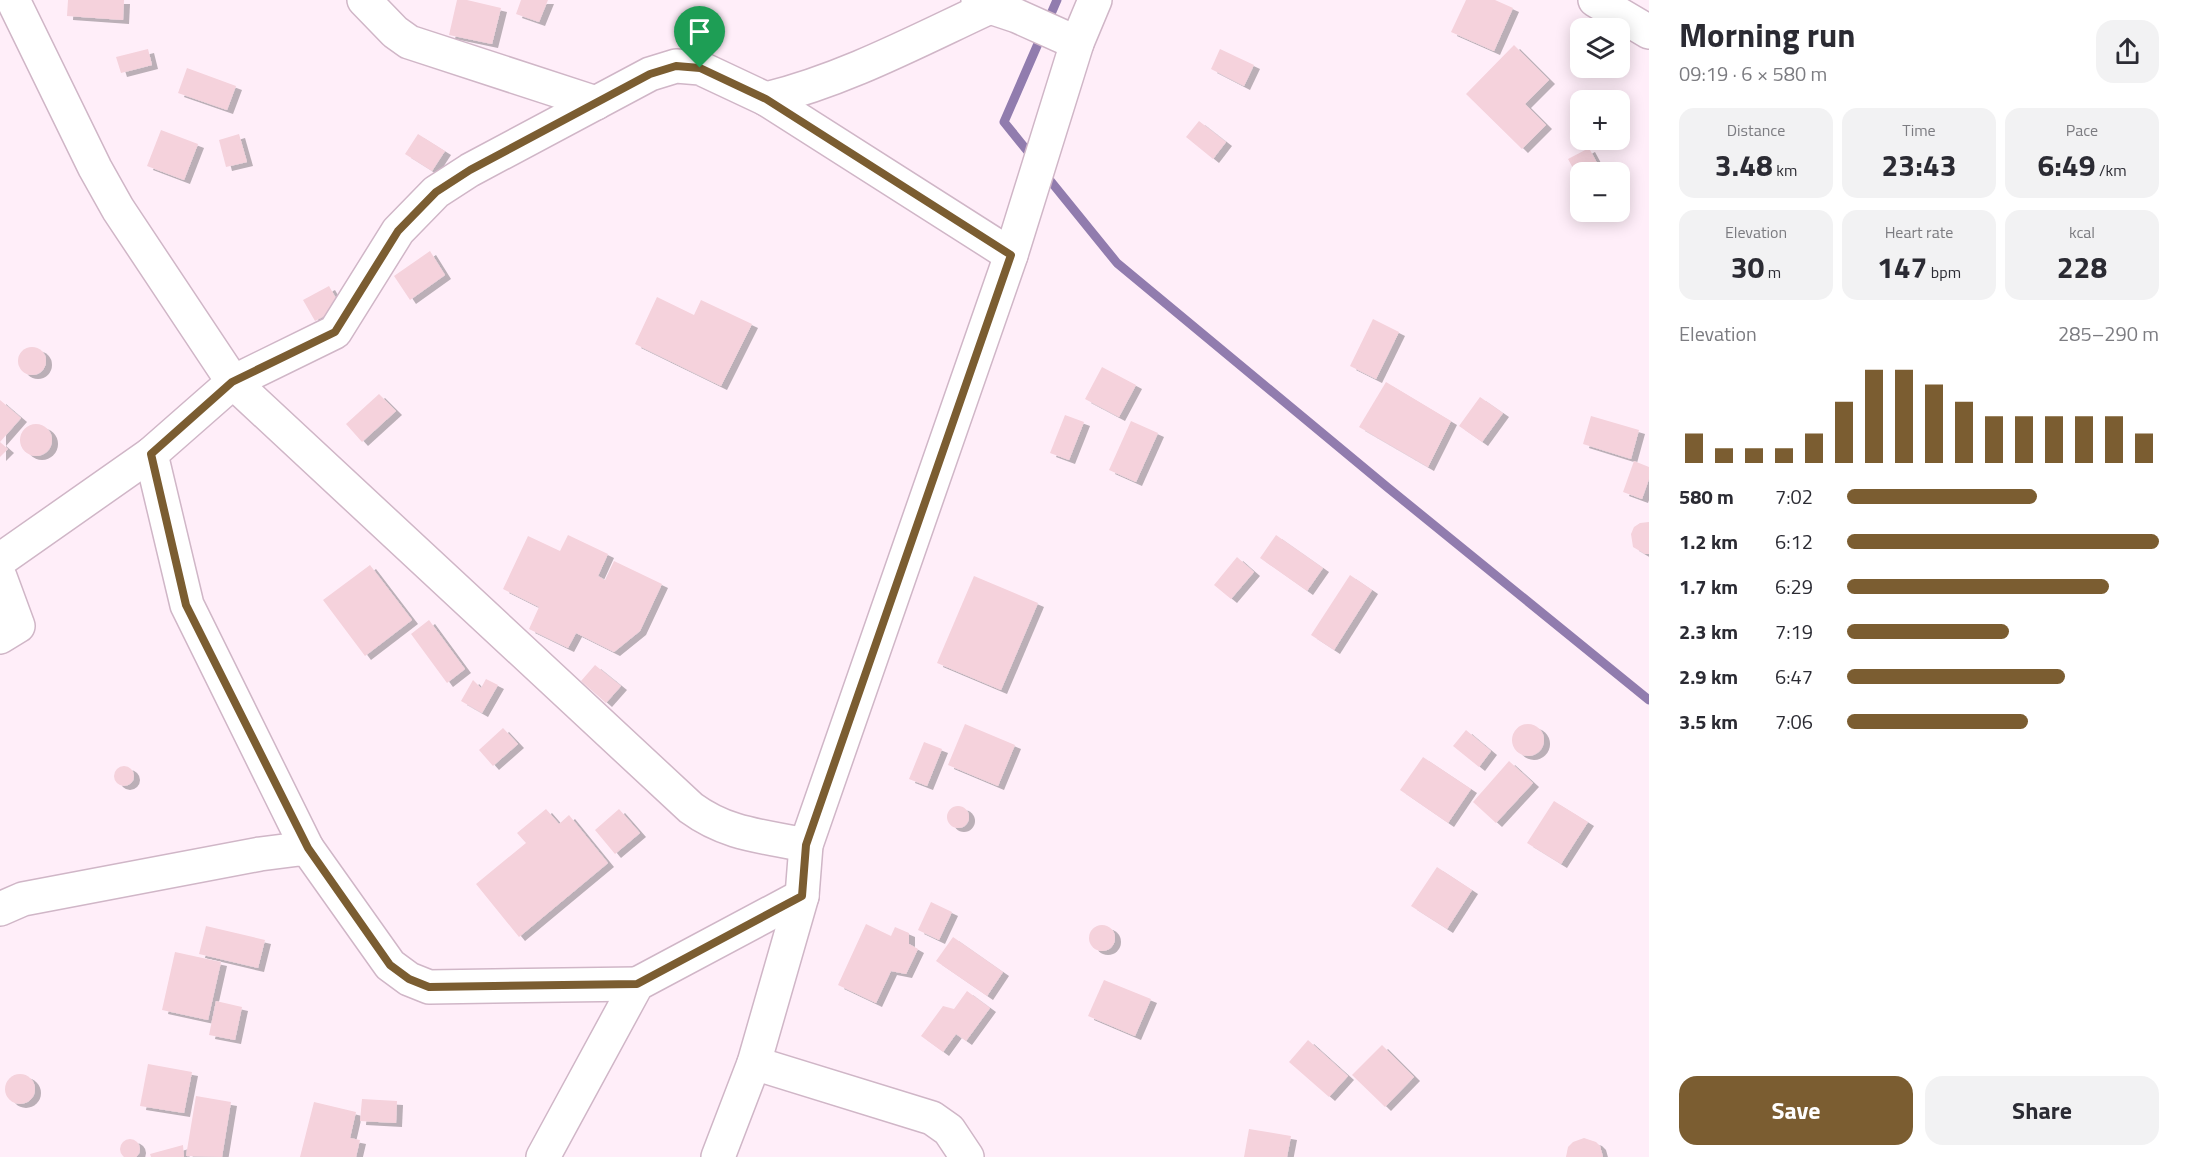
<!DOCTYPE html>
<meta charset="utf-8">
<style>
:root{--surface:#fff;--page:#f2f2f3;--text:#2b2b33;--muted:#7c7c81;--accent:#7b5d31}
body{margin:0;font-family:"Titillium Web",sans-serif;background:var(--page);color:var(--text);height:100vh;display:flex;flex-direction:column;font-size:22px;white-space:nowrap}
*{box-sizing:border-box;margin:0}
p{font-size:20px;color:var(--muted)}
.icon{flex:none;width:33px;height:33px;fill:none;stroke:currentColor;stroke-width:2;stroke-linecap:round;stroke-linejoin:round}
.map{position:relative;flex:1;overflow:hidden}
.side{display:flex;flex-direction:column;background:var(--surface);width:540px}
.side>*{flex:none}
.tools{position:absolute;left:1570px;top:18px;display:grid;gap:12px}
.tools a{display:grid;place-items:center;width:60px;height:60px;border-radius:12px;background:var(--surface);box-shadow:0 3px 15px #0003;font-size:30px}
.pin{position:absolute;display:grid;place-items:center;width:51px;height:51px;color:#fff;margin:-62px -26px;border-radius:50% 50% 50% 0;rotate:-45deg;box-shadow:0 0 6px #0007}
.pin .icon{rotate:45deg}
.round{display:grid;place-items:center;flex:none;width:63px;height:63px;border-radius:18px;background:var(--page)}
.head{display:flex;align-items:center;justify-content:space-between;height:102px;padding:0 30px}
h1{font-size:33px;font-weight:700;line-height:45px}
.stats{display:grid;grid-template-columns:repeat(3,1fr);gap:9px;height:102px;padding:6px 30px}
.stats div{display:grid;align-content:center;border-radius:15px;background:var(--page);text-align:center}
.stats b{font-size:30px;font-weight:700}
.stats small{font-size:16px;font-weight:400}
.stats p{font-size:16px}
.chart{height:168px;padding:12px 30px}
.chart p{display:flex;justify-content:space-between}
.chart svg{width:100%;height:108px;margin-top:6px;stroke:var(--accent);stroke-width:6}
.button{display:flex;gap:12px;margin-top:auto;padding:12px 30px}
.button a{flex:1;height:69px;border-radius:18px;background:var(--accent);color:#fff;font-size:24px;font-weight:700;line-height:69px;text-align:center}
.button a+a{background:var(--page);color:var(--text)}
ul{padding:0 30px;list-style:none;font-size:20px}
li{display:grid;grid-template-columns:96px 72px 1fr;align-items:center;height:45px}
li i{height:15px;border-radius:8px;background:var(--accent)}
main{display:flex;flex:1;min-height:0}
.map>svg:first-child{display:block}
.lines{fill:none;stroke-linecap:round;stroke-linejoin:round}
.stream{stroke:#917cae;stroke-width:9}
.building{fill:#f5d2dc;filter:url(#shadow)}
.minor-casing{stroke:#d0b6c7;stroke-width:36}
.tertiary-casing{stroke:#d0b6c7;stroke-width:36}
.minor{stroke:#fff;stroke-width:33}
.tertiary{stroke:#fff;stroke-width:33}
.route-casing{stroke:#fff;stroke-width:12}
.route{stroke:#7b5d31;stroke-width:8}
</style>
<main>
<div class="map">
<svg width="1649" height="1157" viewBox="0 0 1649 1157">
<defs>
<filter id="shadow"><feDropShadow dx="6" dy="4" stdDeviation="0" flood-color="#0004"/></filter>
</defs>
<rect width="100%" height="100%" fill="#ffeef9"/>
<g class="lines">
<!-- stream -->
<g class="stream">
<polyline points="1034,159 1004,122 1057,0"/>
<polyline points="1044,173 1117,263 1387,487 1649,700"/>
</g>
</g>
<!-- building -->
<g class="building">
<polygon points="68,0 124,0 123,20 67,16"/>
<polygon points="457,0 467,0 501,8 492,44 449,35"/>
<polygon points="521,0 548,0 539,22 516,14"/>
<polygon points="1466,0 1495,0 1513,8 1494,51 1451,32"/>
<polygon points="1514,45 1549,80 1525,104 1546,125 1522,149 1466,94"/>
<polygon points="148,49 152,65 121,73 116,57"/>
<polygon points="1220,49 1254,65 1244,86 1211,69"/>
<polygon points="187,68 236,86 227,110 178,93"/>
<polygon points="1199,121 1226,142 1213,159 1186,137"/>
<polygon points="161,130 198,144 184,180 147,166"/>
<polygon points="239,134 247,162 226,167 219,140"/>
<polygon points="418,134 445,151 432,171 405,154"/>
<polygon points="1589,148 1602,172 1581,172 1581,183 1568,159"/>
<polygon points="430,251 445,275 410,300 394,276"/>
<polygon points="329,286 341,307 315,321 303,300"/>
<polygon points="657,297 694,315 701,300 752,324 721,386 635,344"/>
<polygon points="1373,319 1399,332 1376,379 1350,366"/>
<circle cx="32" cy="361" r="14"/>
<polygon points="1102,367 1136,385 1119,417 1085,399"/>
<polygon points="1386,382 1451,421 1428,467 1359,427"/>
<polygon points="379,394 396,411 362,442 346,424"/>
<polygon points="1480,397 1503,413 1482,442 1459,426"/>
<polygon points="0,400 21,418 0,442"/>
<polygon points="1065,415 1084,422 1069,460 1050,453"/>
<polygon points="1591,416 1639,430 1631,459 1583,444"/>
<polygon points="1131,421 1158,433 1136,482 1109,470"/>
<circle cx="36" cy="440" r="16"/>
<polygon points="0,442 8,449 0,457"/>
<polygon points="1634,461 1649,467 1649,479 1642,499 1623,492"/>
<polygon points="1649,522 1649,554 1645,554 1633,547 1631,534 1634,527 1640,523"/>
<polygon points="568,535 608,554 598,576 605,580 614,561 662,584 640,631 614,652 576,633 568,648 529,629 539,607 503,589 528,536 560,551"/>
<polygon points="1276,535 1323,568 1307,591 1260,558"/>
<polygon points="1237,557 1254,572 1231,599 1214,585"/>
<polygon points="370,565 412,620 365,656 323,600"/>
<polygon points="1350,575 1372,590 1334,650 1311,635"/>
<polygon points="974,576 1038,603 1001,690 937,663"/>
<polygon points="429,620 465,669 447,683 411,634"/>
<polygon points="595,665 621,686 606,703 581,681"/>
<polygon points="486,679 498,685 482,713 461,701 473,680 481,688"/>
<circle cx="1528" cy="740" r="16"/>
<polygon points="965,724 1015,745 998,786 948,765"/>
<polygon points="503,728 518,744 493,766 479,750"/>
<polygon points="1466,730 1491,751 1479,767 1453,746"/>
<polygon points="924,742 942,749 927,786 909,779"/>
<polygon points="1423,757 1471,789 1448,823 1400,790"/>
<polygon points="1509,761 1533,783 1496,823 1473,802"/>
<circle cx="124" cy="776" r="10"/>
<polygon points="1554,801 1588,822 1561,864 1527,843"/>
<circle cx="958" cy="817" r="11"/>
<polygon points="546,809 559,824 569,815 608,863 519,937 476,884 526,843 517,833"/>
<polygon points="619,809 640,833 615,854 595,830"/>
<polygon points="1437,867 1472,890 1447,929 1411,906"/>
<polygon points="931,902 952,912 939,940 918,930"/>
<polygon points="866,924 891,936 895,927 909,933 909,944 918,949 906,974 891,971 876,1003 838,985"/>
<circle cx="1102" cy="938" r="13"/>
<polygon points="206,926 265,940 258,968 199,954"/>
<polygon points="953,937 1003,972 987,996 936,961"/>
<polygon points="175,952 221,962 208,1020 162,1010"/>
<polygon points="1104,980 1151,999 1135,1036 1088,1016"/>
<polygon points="967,991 990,1008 966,1041 956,1034 943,1052 921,1036 943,1006 954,1009"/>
<polygon points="216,1001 242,1007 235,1040 209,1035"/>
<polygon points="1308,1040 1348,1076 1329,1097 1289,1062"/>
<polygon points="1382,1045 1414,1077 1385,1107 1352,1075"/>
<polygon points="148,1064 192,1072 184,1113 140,1106"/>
<circle cx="20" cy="1089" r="15"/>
<polygon points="196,1096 231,1102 222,1157 186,1156"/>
<polygon points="362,1099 397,1101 396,1123 360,1121"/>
<polygon points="314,1102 356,1112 350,1138 360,1140 356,1157 300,1157"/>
<polygon points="1249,1129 1291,1136 1287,1157 1244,1157"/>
<polygon points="1584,1138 1596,1142 1600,1146 1603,1157 1566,1157 1568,1147 1573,1142"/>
<circle cx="130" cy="1149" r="10"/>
<polygon points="183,1145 184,1157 151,1157 150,1154"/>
</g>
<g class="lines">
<!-- minor casing -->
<g class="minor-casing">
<g id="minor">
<polyline points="13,0 95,168 118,209 233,382 151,454 187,605 307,848"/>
<polyline points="364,0 395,32 409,42 596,103"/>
<polyline points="978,0 990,7 1017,16 1077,43"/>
<polyline points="1595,0 1649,32"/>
<polyline points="766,99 1011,255"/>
<polyline points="0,560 151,454"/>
<polyline points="0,577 18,626 0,637"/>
<path d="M806,845C763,836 728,835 691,808L233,382L335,332L398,231L436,192L470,170L650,74L676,66L700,68L766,99C844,80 917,41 990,7"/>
<polyline points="0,909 23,899 260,854 307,848 390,965 409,979 429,987 637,984"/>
<polyline points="754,1063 932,1118 949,1130 967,1157"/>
<polyline points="543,1157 637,984 802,896"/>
</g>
</g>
<!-- tertiary casing -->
<g class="tertiary-casing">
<polyline id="tertiary" points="718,1157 754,1063 802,896 806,845 1011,255 1077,43 1095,0"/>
</g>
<!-- minor -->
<use href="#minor" class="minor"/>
<!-- tertiary -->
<use href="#tertiary" class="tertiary"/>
</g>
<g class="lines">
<!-- route casing -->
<g class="route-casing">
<polygon id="route" points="676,66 700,68 766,99 1011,255 806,845 802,896 637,984 429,987 409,979 390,965 308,848 186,605 151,454 232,382 335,332 398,231 436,192 470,170 650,74"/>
</g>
<!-- route -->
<use href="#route" class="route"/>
</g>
</svg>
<div class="tools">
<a><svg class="icon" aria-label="layers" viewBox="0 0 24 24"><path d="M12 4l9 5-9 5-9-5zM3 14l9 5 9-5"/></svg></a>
<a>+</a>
<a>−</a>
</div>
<div class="pin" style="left:700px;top:68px;background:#1e9e55"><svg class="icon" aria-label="arrive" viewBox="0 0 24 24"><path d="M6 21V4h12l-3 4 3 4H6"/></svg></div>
</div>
<section class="side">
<div class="head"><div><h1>Morning run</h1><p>09:19 · 6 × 580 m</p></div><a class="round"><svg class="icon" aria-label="share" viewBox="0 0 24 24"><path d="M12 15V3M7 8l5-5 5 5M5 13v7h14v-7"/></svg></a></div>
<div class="stats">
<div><p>Distance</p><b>3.48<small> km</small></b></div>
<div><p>Time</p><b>23:43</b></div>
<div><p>Pace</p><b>6:49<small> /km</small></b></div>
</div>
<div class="stats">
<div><p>Elevation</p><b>30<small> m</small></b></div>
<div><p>Heart rate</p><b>147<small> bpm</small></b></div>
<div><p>kcal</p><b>228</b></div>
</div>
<div class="chart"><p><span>Elevation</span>285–290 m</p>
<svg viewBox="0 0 160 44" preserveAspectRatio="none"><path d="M5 44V32M15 44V38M25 44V38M35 44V38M45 44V32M55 44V19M65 44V6M75 44V6M85 44V12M95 44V19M105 44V25M115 44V25M125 44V25M135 44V25M145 44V25M155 44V32"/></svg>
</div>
<ul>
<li><b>580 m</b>7:02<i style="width:61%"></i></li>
<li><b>1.2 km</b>6:12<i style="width:100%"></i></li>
<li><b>1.7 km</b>6:29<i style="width:84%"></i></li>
<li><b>2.3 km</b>7:19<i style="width:52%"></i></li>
<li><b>2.9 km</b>6:47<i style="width:70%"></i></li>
<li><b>3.5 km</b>7:06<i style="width:58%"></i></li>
</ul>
<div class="button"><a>Save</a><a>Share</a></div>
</section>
</main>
